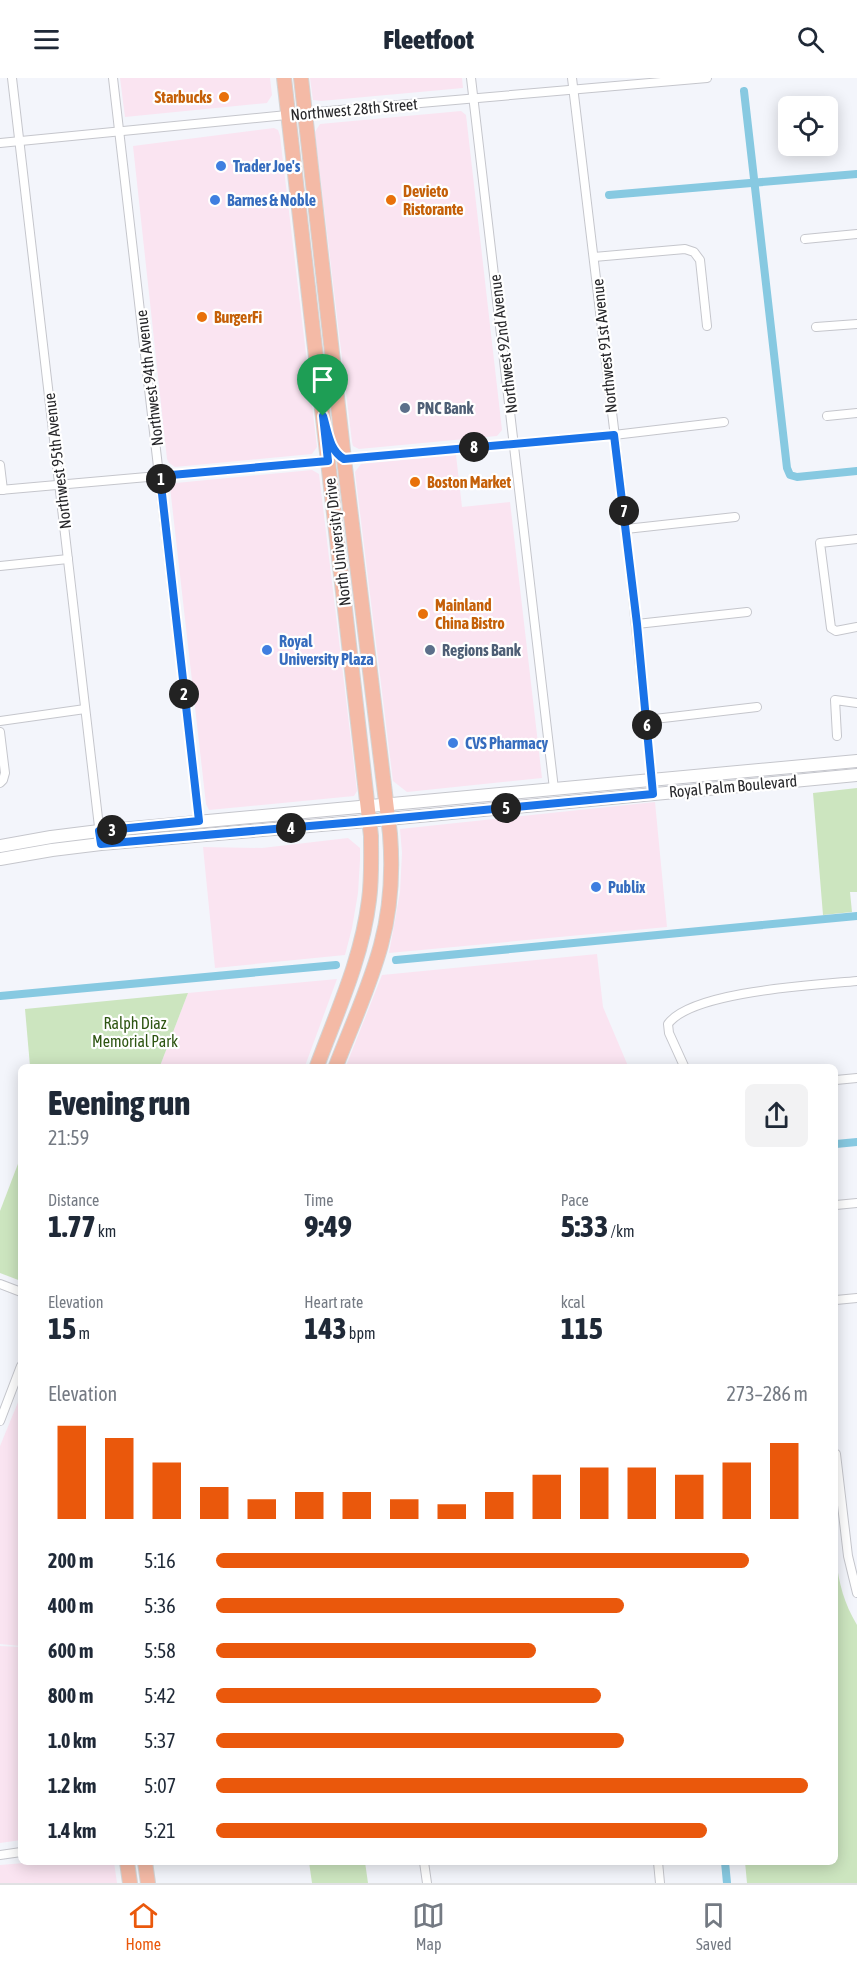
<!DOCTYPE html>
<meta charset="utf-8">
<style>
:root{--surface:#fff;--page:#f2f2f3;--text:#1f2937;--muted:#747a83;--line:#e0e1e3;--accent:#ea580c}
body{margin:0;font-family:"Asap Condensed",sans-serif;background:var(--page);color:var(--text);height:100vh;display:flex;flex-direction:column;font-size:22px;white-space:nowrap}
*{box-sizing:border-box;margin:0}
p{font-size:20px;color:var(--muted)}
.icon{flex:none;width:33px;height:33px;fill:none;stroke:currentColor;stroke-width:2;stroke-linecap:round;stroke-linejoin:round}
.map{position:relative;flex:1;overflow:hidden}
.drawer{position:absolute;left:18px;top:986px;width:820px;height:801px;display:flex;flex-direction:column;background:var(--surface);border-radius:9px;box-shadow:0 3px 15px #0003}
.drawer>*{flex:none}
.tools{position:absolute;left:778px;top:18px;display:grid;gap:12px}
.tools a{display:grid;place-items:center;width:60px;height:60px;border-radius:9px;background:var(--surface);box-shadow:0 3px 15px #0003;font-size:30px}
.pin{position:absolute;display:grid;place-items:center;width:51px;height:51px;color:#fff;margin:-62px -26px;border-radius:50% 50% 50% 0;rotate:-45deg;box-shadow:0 0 6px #0007}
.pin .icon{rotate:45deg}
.km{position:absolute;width:30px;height:30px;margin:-15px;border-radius:50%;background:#222;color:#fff;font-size:16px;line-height:30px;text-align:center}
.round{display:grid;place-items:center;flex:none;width:63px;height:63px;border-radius:9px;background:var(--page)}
.overview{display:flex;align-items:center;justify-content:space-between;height:102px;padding:0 30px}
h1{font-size:33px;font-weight:800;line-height:45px}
.metrics{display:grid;grid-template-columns:repeat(3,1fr);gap:9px;height:102px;padding:6px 30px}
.metrics div{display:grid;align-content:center}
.metrics b{font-size:30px;font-weight:800}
.metrics small{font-size:16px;font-weight:400}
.metrics p{font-size:16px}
.chart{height:168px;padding:12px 30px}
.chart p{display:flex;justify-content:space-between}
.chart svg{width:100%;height:108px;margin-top:6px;stroke:var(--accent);stroke-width:6}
ul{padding:0 30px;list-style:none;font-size:20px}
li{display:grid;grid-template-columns:96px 72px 1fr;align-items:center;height:45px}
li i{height:15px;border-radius:8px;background:var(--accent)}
header{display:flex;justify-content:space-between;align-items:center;height:78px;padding:0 30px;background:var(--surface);font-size:27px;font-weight:800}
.tab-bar{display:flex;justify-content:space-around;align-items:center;height:84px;border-top:2px solid var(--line);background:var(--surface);font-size:16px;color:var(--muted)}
.tab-bar a{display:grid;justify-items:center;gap:3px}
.tab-bar .active{color:var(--accent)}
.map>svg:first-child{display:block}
.commercial{fill:#fae4f1}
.green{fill:#cce5bf}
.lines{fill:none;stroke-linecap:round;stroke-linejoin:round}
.canal{stroke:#87c9e1;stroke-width:8}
.minor-casing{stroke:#c5c6cc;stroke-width:10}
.secondary-casing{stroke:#c5c6cc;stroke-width:14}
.primary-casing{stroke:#d4d4d4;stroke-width:16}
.minor{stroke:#fff;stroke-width:8}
.secondary{stroke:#fff;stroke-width:12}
.primary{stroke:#f4baa6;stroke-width:14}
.route-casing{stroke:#fff;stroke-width:12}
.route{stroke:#1a73e8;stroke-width:8}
.food-dot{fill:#e8710a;stroke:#fff;stroke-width:2}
.shop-dot{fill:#3f7fe0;stroke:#fff;stroke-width:2}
.service-dot{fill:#5c6f8a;stroke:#fff;stroke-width:2}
.labels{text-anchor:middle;stroke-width:4.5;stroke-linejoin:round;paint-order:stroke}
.food-label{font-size:16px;font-weight:bold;fill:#c56008;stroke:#fff;text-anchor:start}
.street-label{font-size:16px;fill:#27272a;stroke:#fff}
.shop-label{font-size:16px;font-weight:bold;fill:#366cbe;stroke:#fff;text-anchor:start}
.service-label{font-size:16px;font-weight:bold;fill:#4e5e75;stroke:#fff;text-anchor:start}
.park-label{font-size:16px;fill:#2e5512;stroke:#fff}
</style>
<header><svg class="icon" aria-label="menu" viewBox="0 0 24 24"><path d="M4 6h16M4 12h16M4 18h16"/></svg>Fleetfoot<svg class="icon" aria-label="search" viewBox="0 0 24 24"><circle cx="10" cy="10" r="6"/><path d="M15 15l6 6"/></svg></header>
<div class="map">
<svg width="857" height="1805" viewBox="0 0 857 1805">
<rect width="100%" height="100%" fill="#f3f5fb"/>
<!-- commercial -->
<g class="commercial">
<polygon points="120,0 270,0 272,17 267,25 125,39"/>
<polygon points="310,0 462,0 463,10 321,23 313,22"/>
<polygon points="461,33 466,37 502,352 497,358 359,371 353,368 352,364 315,54 320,46"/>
<polygon points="274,50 278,52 280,58 317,369 312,376 175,389 169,385 167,381 133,68"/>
<polygon points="456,377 462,429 510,424 542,700 407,714 393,703 355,394 361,386"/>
<polygon points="312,392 319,396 357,713 354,718 209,732 206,726 170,409 176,405"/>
<polygon points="655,724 667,849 389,875 400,814 402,775 400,751"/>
<polygon points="348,760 360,770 360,782 358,815 352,850 345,877 215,890 203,769 262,770"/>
<polygon points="597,876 603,929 628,988 346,988 382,897"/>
<polygon points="337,901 305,988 160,988 188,915"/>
<polygon points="21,1317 21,1568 0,1566 0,1368"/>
<polygon points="0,1568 21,1569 21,1762 0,1765"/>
<polygon points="36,1784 114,1784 117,1805 0,1805 0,1787"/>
</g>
<!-- green -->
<g class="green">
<polygon points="857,710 857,814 850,814 852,834 823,837 813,715"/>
<polygon points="188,915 160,988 30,988 25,931"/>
<polygon points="21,1078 21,1203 0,1195 0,1133"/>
<path d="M836,1481C839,1506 844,1525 857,1547V1805H747L745,1784H836Z"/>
<polygon points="309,1784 365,1784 368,1805 312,1805"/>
</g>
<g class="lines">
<!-- canal -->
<g class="canal">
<polyline points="744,13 787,390 790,397 797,399 857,393"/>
<polyline points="609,117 857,96"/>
<polyline points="396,882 857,838"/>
<polyline points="0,918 336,887"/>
<polyline points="836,1066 857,1064"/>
<polyline points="725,1784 727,1805"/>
</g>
<!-- minor casing -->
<g class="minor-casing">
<g id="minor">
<polyline points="12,0 101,766"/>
<polyline points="113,0 199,743"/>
<polyline points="471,0 554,711"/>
<polyline points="572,0 626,451 653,715"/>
<polyline points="0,65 317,34 707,0"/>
<polyline points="805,161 857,156"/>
<polyline points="594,179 685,171 694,174 700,182 707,248"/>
<polyline points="816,249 857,246"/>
<polyline points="827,338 857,335"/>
<polyline points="344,381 614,357 724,344"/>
<polyline points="0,387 3,412"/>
<polyline points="0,412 328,383"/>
<polyline points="626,451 735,439"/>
<polyline points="857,461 820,465 831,550 836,553 857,549"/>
<polyline points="0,488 68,481"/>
<polyline points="637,546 747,534"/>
<polyline points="646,642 757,629"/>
<polyline points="0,643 85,631"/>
<polyline points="0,654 5,695 3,702 0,705"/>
<polyline points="837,658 835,622 857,625"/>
<path d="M684,988L669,955L668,946C692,913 816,907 857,903"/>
<polyline points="836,1002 857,1000"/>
<polyline points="836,1127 857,1125"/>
<polyline points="0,1206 21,1214"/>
<polyline points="836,1222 857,1220"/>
<polyline points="0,1343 21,1288"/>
<polyline points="836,1376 848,1478 857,1515"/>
<polyline points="0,1777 21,1774"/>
<polyline points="424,1784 427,1805"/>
<polyline points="658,1784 660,1805"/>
</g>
</g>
<!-- secondary casing -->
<g class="secondary-casing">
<g id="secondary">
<polyline points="0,768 51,759 99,753 857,683"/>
<polyline points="0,781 52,772 101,766 356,744 857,697"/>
</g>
</g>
<!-- primary casing -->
<g class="primary-casing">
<g id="primary">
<path d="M284,0L371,758C371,779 372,801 369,822C362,880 337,934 317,988"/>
<path d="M301,0L344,381L390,756C393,794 391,830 381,867C370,908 351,949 336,988"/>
<polyline points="127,1784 130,1805"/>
<polyline points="145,1784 148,1805"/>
</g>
</g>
<!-- minor -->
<use href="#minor" class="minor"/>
<!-- secondary -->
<use href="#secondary" class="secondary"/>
<!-- primary -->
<use href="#primary" class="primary"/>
</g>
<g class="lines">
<!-- route casing -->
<g class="route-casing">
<path id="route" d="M323,338C328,354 329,372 344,381L614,357L637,546L653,716L356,744L101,766L99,753L199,743L160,398L328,383Z"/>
</g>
<!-- route -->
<use href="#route" class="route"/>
</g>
<!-- markers -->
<g class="food-dot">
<circle cx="224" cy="19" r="6"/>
<circle cx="391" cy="122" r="6"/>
<circle cx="202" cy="239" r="6"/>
<circle cx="415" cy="404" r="6"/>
<circle cx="423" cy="536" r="6"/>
</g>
<g class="shop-dot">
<circle cx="221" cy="88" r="6"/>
<circle cx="215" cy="122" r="6"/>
<circle cx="267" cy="572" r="6"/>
<circle cx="453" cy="665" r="6"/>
<circle cx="596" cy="809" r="6"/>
</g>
<g class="service-dot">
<circle cx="405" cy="330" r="6"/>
<circle cx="430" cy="572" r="6"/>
</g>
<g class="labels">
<!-- food labels -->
<g class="food-label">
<text x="212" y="25" text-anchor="end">Starbucks</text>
<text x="403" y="119">Devieto<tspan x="403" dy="18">Ristorante</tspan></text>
<text x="214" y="245">BurgerFi</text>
<text x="427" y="410">Boston Market</text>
<text x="435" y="533">Mainland<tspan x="435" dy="18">China Bistro</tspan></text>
</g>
<!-- street labels -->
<g class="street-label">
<text transform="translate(354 31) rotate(-5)" y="6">Northwest 28th Street</text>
<text transform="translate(503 266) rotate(-97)" y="6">Northwest 92nd Avenue</text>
<text transform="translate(604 268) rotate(-96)" y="6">Northwest 91st Avenue</text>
<text transform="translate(149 300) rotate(-97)" y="6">Northwest 94th Avenue</text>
<text transform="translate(57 383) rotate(-97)" y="6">Northwest 95th Avenue</text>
<text transform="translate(337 464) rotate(-97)" y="6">North University Drive</text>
<text transform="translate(733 708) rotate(-5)" y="6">Royal Palm Boulevard</text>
</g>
<!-- shop labels -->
<g class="shop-label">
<text x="233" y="94">Trader Joe's</text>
<text x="227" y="128">Barnes &amp; Noble</text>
<text x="279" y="569">Royal<tspan x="279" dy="18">University Plaza</tspan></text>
<text x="465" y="671">CVS Pharmacy</text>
<text x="608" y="815">Publix</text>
</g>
<!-- service labels -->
<g class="service-label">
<text x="417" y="336">PNC Bank</text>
<text x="442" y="578">Regions Bank</text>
</g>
<!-- park labels -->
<g class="park-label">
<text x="135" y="951">Ralph Diaz<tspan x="135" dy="18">Memorial Park</tspan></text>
</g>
</g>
</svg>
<div class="tools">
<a><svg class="icon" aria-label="locate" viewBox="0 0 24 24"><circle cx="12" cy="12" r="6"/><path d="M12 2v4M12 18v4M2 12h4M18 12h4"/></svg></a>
</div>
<div class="pin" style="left:323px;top:338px;background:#1e9e55"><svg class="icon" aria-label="arrive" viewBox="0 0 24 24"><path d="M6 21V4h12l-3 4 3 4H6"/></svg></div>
<b class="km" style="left:161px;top:401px">1</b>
<b class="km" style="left:184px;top:616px">2</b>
<b class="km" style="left:112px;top:752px">3</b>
<b class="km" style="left:291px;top:750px">4</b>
<b class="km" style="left:506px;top:730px">5</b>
<b class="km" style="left:647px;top:647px">6</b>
<b class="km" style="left:624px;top:433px">7</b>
<b class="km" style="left:474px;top:369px">8</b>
<section class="drawer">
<div class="overview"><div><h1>Evening run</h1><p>21:59</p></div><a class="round"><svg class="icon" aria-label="share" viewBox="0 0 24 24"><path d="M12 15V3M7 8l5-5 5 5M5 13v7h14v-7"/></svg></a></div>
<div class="metrics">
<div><p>Distance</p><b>1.77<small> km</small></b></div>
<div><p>Time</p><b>9:49</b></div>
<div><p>Pace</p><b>5:33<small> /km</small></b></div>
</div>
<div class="metrics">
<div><p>Elevation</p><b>15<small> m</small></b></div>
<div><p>Heart rate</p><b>143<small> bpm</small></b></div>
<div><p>kcal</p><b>115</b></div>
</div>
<div class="chart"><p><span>Elevation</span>273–286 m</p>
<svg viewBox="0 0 160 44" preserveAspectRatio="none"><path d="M5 44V6M15 44V11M25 44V21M35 44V31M45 44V36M55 44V33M65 44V33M75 44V36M85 44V38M95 44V33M105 44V26M115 44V23M125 44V23M135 44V26M145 44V21M155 44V13"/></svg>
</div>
<ul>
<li><b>200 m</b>5:16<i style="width:90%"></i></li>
<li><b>400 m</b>5:36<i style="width:69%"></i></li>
<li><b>600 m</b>5:58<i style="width:54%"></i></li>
<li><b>800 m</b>5:42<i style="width:65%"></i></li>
<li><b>1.0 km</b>5:37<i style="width:69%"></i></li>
<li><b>1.2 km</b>5:07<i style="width:100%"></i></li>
<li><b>1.4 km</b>5:21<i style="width:83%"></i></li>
</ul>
</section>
</div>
<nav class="tab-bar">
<a class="active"><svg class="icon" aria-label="home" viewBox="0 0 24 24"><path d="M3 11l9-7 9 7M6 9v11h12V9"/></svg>Home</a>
<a><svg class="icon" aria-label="map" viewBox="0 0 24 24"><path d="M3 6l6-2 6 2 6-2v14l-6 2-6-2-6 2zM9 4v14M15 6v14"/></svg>Map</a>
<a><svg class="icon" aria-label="saved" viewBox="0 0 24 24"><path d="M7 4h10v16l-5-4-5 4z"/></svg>Saved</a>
</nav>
